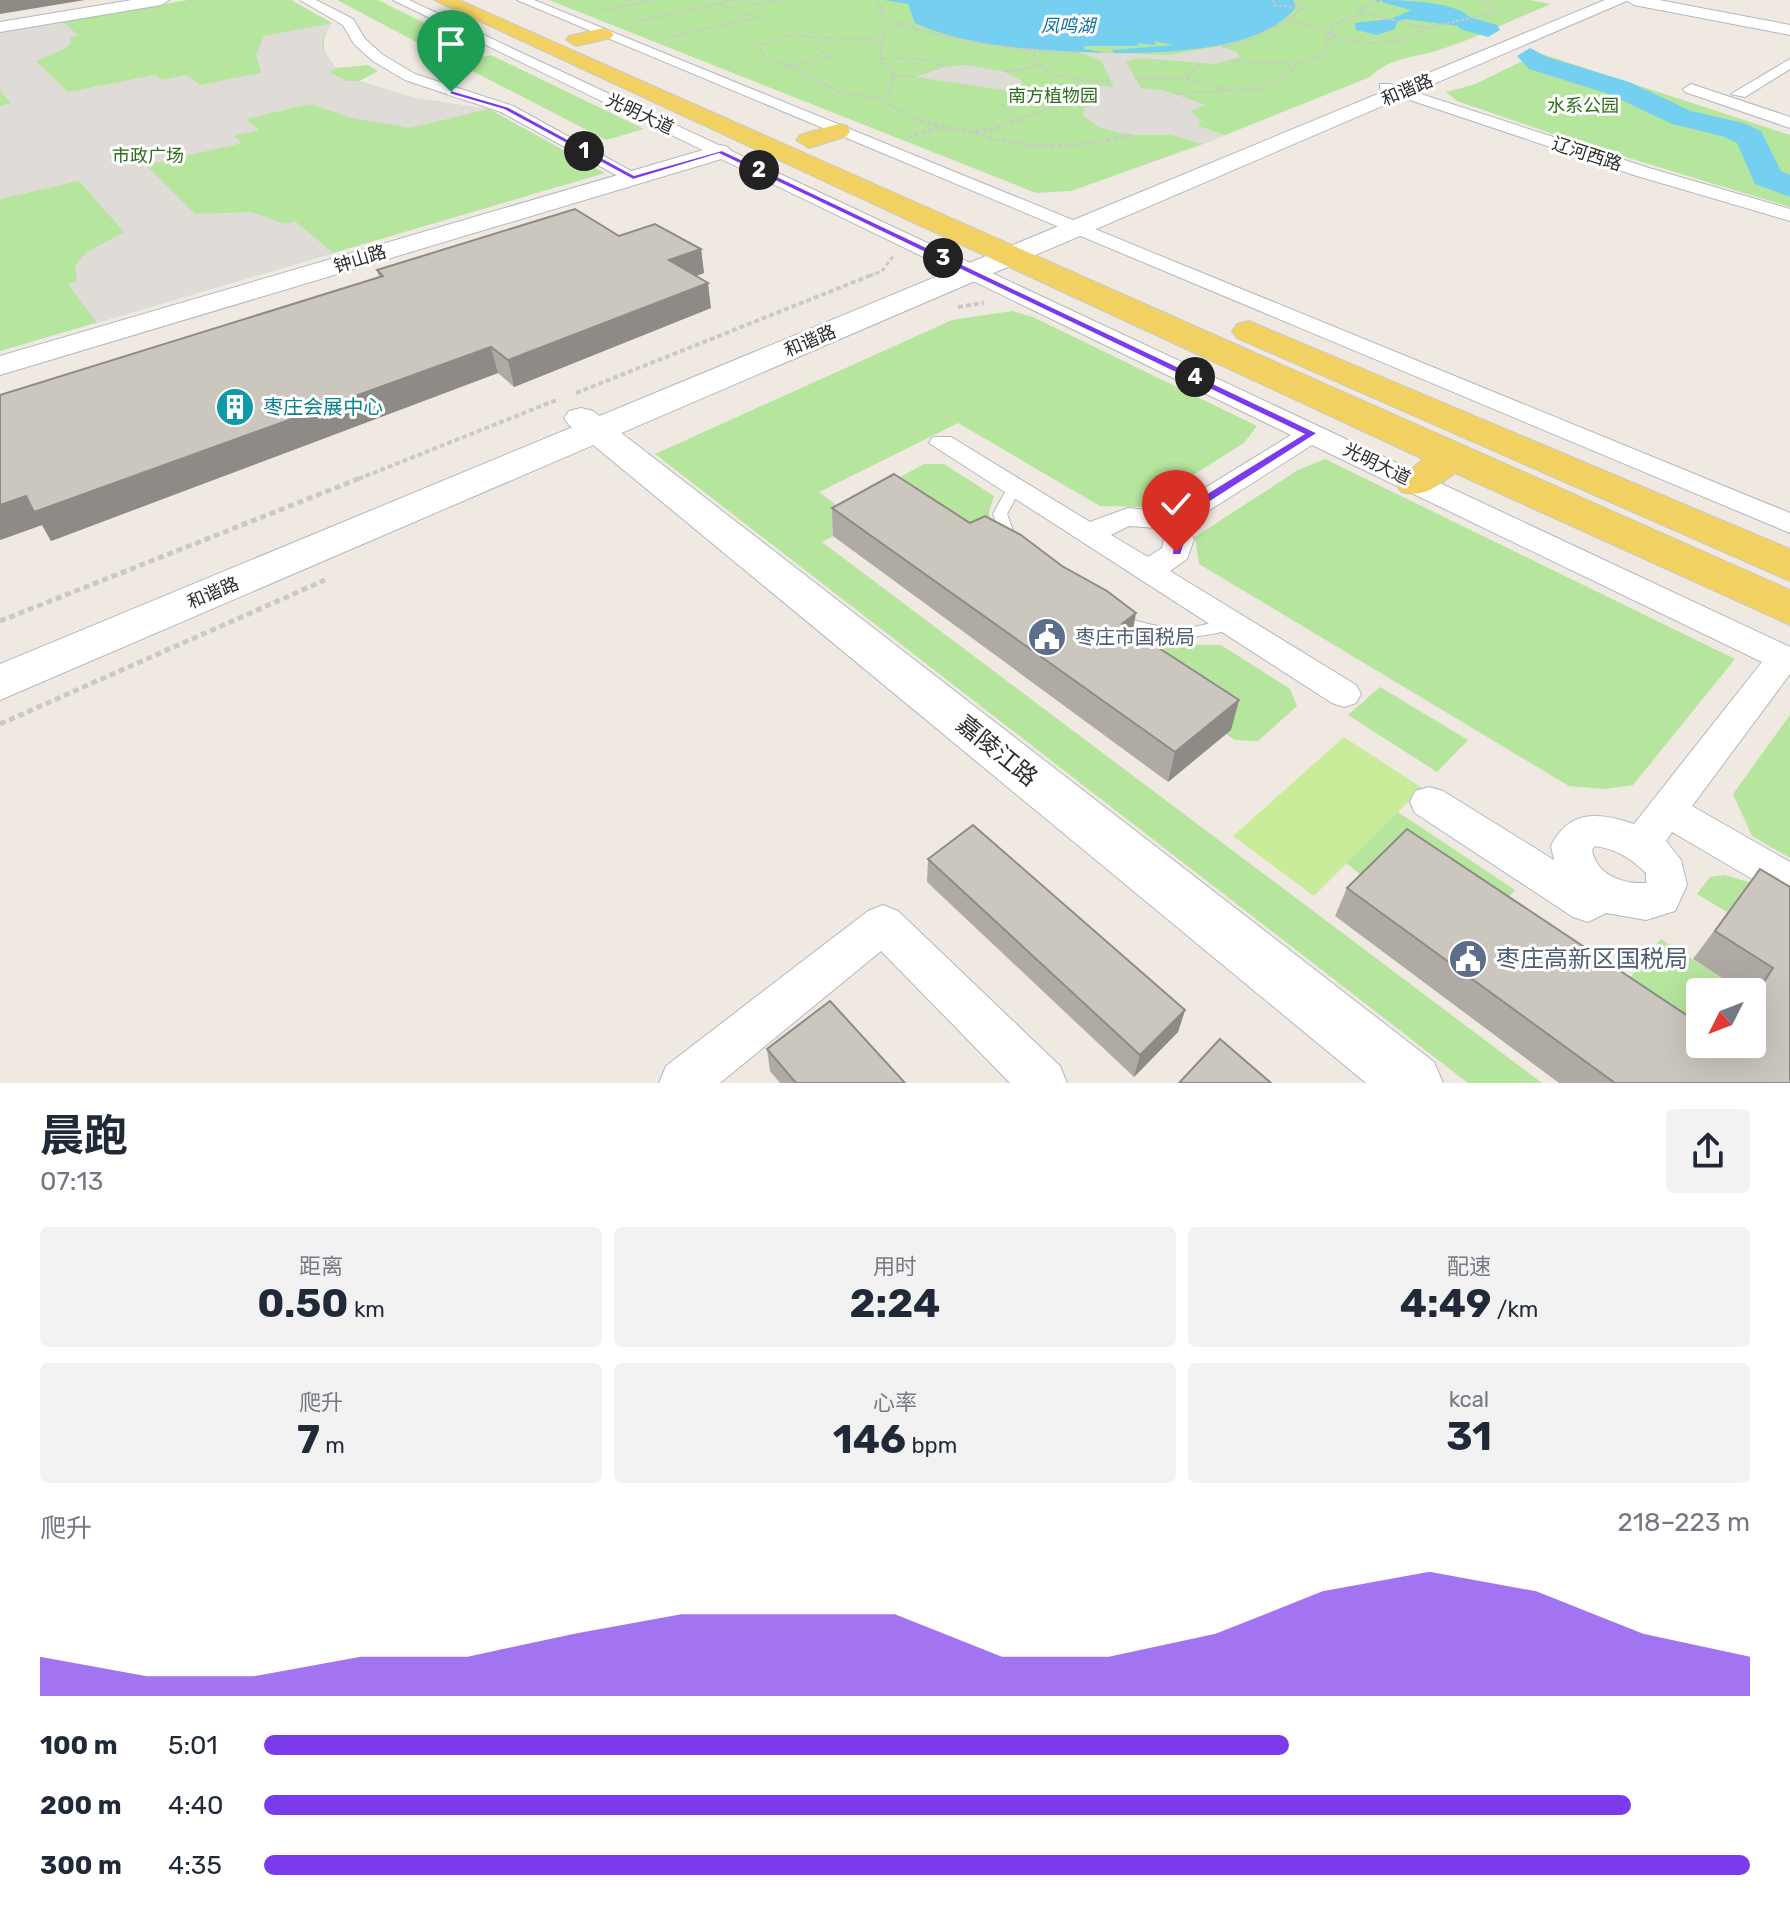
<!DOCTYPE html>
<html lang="zh">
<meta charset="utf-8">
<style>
:root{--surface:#fff;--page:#f2f2f3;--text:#1f2937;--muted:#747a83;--accent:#7c3aed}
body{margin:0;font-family:Rubik,"Noto Sans SC",sans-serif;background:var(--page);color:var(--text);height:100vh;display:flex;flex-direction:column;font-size:30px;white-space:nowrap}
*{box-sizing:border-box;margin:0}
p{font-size:26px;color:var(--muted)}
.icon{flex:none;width:44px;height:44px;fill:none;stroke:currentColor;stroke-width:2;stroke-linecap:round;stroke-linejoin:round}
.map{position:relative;height:1083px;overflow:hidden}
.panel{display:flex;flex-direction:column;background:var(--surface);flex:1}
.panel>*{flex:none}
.needle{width:52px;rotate:228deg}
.tools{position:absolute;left:1686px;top:978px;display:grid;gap:16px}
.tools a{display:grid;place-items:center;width:80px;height:80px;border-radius:8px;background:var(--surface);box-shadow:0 8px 32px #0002;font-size:40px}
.pin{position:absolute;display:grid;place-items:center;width:68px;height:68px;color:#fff;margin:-82px -34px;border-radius:50% 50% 50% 0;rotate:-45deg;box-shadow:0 0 8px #0007}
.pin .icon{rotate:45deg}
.km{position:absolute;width:40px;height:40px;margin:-20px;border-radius:50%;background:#222;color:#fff;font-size:22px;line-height:40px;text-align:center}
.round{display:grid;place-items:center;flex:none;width:84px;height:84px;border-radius:8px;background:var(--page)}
.summary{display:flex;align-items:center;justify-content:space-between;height:136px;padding:0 40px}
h1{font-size:44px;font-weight:700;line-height:60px}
.metrics{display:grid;grid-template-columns:repeat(3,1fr);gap:12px;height:136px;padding:8px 40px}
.metrics div{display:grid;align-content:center;border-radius:8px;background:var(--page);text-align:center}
.metrics b{font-size:40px;font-weight:700}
.metrics small{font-size:22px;font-weight:400}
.metrics p{font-size:22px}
.chart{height:224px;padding:16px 40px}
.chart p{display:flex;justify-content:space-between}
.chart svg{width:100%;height:144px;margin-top:8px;fill:var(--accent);opacity:.7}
ul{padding:0 40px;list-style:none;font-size:26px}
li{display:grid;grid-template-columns:128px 96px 1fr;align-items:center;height:60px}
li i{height:20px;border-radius:10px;background:var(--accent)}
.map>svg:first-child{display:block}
.green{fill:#b6e59e}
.pitch{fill:#c9ec9a}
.plaza{fill:#dfdcd8}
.water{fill:#75cff0}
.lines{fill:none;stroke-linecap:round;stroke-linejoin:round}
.river{fill:#75cff0;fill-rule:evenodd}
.service-casing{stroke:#b4b7c1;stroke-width:2}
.minor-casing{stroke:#b4b7c1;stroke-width:2}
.tertiary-casing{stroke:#b4b7c1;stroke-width:2}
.secondary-casing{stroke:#b4b7c1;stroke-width:2}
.primary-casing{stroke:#c9c9c9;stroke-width:2}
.path-far3{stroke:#c9c9c9;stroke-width:2;stroke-dasharray:3 2;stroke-linecap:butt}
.path-far2{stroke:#c9c9c9;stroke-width:3;stroke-dasharray:4 3;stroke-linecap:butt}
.path-far1{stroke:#c9c9c9;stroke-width:4;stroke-dasharray:5 3;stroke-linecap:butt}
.path{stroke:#c9c9c9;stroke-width:5;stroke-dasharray:6 4;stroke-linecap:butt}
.service{fill:#fff;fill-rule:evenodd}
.minor{fill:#fff;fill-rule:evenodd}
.tertiary{fill:#fff;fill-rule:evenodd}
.secondary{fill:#fff;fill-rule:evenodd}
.primary{fill:#f2d163;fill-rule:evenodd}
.wall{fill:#afaba4}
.shaded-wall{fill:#8e8b86}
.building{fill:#cbc7bf;stroke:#8e8b86;stroke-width:2}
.route{fill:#7c3aed;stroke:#fff;stroke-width:2}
.labels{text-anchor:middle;stroke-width:6;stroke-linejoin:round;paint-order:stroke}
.far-water-label{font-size:18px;font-style:italic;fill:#0d6fa3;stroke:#fff}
.far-street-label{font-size:18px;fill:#2e2e2e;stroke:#fff}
.far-park-label{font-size:18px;fill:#2c6e1b;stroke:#fff}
.culture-label{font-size:20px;fill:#0d838f;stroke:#fff;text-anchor:start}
.service-label{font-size:20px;fill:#4e5e75;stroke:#fff;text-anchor:start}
.near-street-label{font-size:24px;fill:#2e2e2e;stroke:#fff}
.near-service-label{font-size:24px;fill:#4e5e75;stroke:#fff;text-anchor:start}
</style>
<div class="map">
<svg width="1790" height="1083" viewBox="0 0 1790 1083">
<rect width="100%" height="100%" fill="#efe9e1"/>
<!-- green -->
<g class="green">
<path d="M188,0H291L332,23C320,40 321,52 336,68L368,65L378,71L359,81L414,98L489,109L605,173L0,351V32Z"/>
<polygon points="337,0 378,0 457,39 424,46"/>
<path d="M549,0H1530L1551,4C1514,19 1477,38 1439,50C1414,58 1390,57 1370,77L1203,144L1071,191L1036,193Z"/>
<polygon points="1539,53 1790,135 1790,207 1573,141 1457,101 1446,92 1473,85"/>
<polygon points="491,55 644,129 606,140 457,63"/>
<polygon points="1012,311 1033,317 1257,426 1244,443 1142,507 1100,506 958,423 819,492 859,522 822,542 1542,1083 1468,1083 655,454 952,320"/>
<polygon points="1325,459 1735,659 1633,785 1604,789 1569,786 1199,564 1195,537 1298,470"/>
<polygon points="924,464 944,464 994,496 989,512 992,542 884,486"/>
<polygon points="1137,638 1164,644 1221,645 1290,689 1297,706 1258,741 1235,740 1226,734 1231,730"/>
<polygon points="1380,687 1468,740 1437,772 1348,715"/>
<polygon points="1790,715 1790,858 1752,836 1733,794"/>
<polygon points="1398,812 1515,890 1488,921 1370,882 1346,863"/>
<polygon points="1725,875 1751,883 1727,912 1697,894 1710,877"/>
<polygon points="1661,939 1743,992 1700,992 1702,1068 1609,1004"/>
</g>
<!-- pitch -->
<polygon class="pitch" points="1344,737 1422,788 1314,896 1233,836"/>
<!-- plaza -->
<g class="plaza">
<polygon points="62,21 79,36 70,37 71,43 64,49 36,61 68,92 155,75 162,80 186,75 200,85 261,73 256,54 264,36 332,23 324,35 322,47 336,68 330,72 346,81 357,81 414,98 489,109 410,128 352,118 310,104 246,119 259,130 234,136 242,143 146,165 195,214 250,212 285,224 295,221 333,253 97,323 68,284 77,281 75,266 87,252 124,232 79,181 0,199 0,106 11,103 0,91 0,32"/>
<polygon points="1219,46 1237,52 1240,57 1216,64 1140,58 1126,62 1141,88 1163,90 1206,105 1190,111 1201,121 1198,126 1226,135 1203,144 1171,135 1131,135 1100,128 1082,115 1085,108 1097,103 1064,91 1097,85 1114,87 1101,61 1079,52 1169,55"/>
<polygon points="966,65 1006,72 1023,82 1017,92 915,77 945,67"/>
</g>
<!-- water -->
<g class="water">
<path d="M884,0H1293L1296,7C1263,51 1164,53 1114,53L1112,50L1174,45L1154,41L1156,45L1136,43L1140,46H1084V49L1106,53C1044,50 972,49 915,23L908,4Z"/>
<path d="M1374,0C1396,0 1464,0 1473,22L1458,26L1405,19L1397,22L1395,29L1377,35L1356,30L1355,23L1391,19L1411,10Z"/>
</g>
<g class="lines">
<!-- river -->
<g class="river">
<polygon points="1469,17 1497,25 1500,30 1488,37 1460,29 1457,24 1460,19"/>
<polygon points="1530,48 1547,57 1629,82 1691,111 1743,123 1761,131 1781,171 1790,175 1790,197 1755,184 1737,143 1722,136 1672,124 1609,94 1529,69 1517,56"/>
</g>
<!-- service casing -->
<g class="service-casing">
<g id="service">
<polygon points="1014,484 1021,488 1007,514 1017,542 1010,546 1003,542 993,514 1009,485"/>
<path d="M1116,615C1139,622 1162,629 1186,628C1203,627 1222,617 1237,620L1240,624L1237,628C1188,642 1159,640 1111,624L1108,620L1111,616Z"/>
</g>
</g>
<!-- minor casing -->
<g class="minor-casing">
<g id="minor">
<polygon points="300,0 316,0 353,19 365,39 383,55 415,74 513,106 642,177 639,181 627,181 501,112 405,80 373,61 354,44 343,25"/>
<path d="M393,0H409L1790,647V674L1692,806L1790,862V901L1672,832L1666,841L1681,860L1687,885L1675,911L1646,920L1606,913L1588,922L1573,917L1415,813L1410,802L1415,791L1429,787L1443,791L1554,860L1551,846C1569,809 1599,812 1634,824L1762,662L1312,445L1186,525L1194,539L1187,559L1170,571L1356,685L1361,694L1356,703L1344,707L1332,703L929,443L933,437H951L1090,522L1128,508L1166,512L1291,435ZM1129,526L1158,528L1164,539L1162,548L1148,557L1111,535ZM1595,846C1616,849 1631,858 1646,873V883C1623,884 1597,876 1592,850Z"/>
<polygon points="517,0 534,0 1790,513 1790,533"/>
<polygon points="1790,59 1790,69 1745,97 1731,94"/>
<polygon points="1380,84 1390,84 1649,168 1790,209 1790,221 1637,176 1380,90"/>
<polygon points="1691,84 1790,117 1790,128 1685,92 1683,89"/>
<polygon points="883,905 898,911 1060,1066 1067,1083 1010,1083 881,951 720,1083 659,1083 666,1066 868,911"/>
</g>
</g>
<!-- tertiary casing -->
<g class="tertiary-casing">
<g id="tertiary">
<polygon points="132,0 169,0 161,5 0,32 0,22"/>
<polygon points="1626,0 1659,0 1790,25 1790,35 1634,5"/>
<polygon points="720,145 728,147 731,152 728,157 0,375 0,356"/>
<polygon points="581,408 593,411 1434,1062 1443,1083 1366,1083 569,425 564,418 569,411"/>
</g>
</g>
<!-- secondary casing -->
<g class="secondary-casing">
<polygon id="secondary" points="1605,0 1629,0 0,700 0,664"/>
</g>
<!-- primary casing -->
<g class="primary-casing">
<g id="primary">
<path d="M434,0H459L1790,590V625L1455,473C1436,487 1425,498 1401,492L1395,483L1423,459Z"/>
<polygon points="604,28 614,34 611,38 576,46 566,40 569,36"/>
<polygon points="838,124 847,126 850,131 847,136 809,148 796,140 800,135"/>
<polygon points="1249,321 1790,549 1790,581 1237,338 1232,331 1237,324"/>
</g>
</g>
<!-- path-far3 -->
<g class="path-far3">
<polyline points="739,0 754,5 779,0"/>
<path d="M876,0L882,9V18C947,40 1011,51 1079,53"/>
<polyline points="1273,0 1274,5 1303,8"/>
<polyline points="720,4 756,17"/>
<polyline points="599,11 653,0"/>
<polyline points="1362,12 1357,9 1384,0"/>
<path d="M1363,13L1427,28C1397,45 1361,49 1330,33L1331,25Z"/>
<polyline points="630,23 735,0"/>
<polyline points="902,27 884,31 880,62 890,67 893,75 887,104 921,121"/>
<polyline points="1427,28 1497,12 1482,0"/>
<polyline points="666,38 757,17"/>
<polyline points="882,40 784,36 758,46 766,59 798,69 840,93 886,99"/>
<polyline points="1223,47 1252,38 1288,20"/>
<path d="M1035,53L1033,59C1053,80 1081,81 1109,81"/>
<polyline points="881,58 925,59 945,67"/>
<polyline points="1234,61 1296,64"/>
<polyline points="1199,64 1186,78 1231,91"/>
<polyline points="788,66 830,57 816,47 827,40"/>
<polyline points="1006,72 1038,66"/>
<polyline points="893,75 915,77"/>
<polyline points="1135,79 1186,78"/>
<polyline points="1017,92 1047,106"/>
<polyline points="1176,94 1258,89 1281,81 1298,64 1327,52 1329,46 1324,39 1335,37 1311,25 1288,20 1303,8 1301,0"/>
<polyline points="1016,121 1080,96"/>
</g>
<!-- path-far2 -->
<g class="path-far2">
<polyline points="914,119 940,126"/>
<path d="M975,133C1027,151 1078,148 1131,135"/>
<polyline points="908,137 941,127 974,132 994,129 1021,119"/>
<polyline points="869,276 882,271 894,255"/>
</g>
<!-- path-far1 -->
<g class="path-far1">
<polyline points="958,307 984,303"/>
<polyline points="576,393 874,274"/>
<polyline points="358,479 559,399"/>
</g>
<!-- path -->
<g class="path">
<polyline points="0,621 363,477"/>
<polyline points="0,724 325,580"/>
</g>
<!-- service -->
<use href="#service" class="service"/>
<!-- minor -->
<use href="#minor" class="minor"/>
<!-- tertiary -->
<use href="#tertiary" class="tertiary"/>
<!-- secondary -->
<use href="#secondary" class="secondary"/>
<!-- primary -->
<use href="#primary" class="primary"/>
</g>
<!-- wall -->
<g class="wall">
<polygon points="619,236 701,249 704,273 696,276 711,308 514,387 498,373 51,541 42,525 0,540 0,395 379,277 377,270"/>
<polygon points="832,508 1133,631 1239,700 1231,730 1168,782 833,536"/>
<polygon points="928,859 1185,1010 1178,1032 1134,1077 927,882"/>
<polygon points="1760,869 1790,1083 1559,1083 1335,916 1347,888 1700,1044 1752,1044 1752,992 1743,992 1693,959"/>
<polygon points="767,1049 905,1083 780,1083 770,1071"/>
</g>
<!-- shaded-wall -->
<g class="shaded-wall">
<polygon points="0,0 85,0 0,14"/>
<polygon points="701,249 704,273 672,285 669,260"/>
<polygon points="708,283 711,308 514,387 508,360"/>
<polygon points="491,347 498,373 51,541 42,525 0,540 0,505"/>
<polygon points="1136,613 1131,642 1122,624"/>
<polygon points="1239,700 1231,730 1168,782 1175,752"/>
<polygon points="1185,1010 1178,1032 1134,1077 1140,1055"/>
</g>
<!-- building -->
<g class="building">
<polygon points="575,209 619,236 655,224 701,249 669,260 708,283 508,360 491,347 34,512 26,496 0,505 0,395 383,276 377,270"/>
<polygon points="894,474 970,523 985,516 1021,535 1062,566 1107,591 1136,613 1122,624 1239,700 1175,752 832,508"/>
<polygon points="973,825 1185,1010 1140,1055 928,859"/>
<polygon points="1407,829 1700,1024 1700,1044 1752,1044 1752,1000 1773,968 1715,931 1760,869 1790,887 1790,1083 1615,1083 1347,888"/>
<polygon points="830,1001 905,1083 796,1083 767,1049"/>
<polygon points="1220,1039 1271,1083 1179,1083"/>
</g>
<!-- route -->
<polygon class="route" points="451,90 509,107 634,175 722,150 1318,433 1177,523 1186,539 1181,555 1172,555 1173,539 1165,519 1303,434 719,154 633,180 504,110 449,94"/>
<!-- icons -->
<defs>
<g id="building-disc" transform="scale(2)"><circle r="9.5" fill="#0f9aa8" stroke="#fff"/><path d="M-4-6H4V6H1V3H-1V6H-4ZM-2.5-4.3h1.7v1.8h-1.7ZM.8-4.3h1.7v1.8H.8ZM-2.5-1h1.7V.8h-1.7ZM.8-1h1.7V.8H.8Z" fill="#fff"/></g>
<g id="civic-disc" transform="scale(2)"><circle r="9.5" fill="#5c6f8a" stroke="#fff"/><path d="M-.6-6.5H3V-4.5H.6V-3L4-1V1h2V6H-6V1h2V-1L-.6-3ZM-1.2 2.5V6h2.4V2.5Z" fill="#fff"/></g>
</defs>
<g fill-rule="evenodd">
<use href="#building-disc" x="235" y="407"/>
<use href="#civic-disc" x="1047" y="637"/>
<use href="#civic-disc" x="1468" y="959"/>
</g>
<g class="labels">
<!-- far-water labels -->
<g class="far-water-label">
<text x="1068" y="32">凤鸣湖</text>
</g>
<!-- far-street labels -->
<g class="far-street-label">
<text transform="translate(1407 90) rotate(-23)" y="6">和谐路</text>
<text transform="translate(640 114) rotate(25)" y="6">光明大道</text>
<text transform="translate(1587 154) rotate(18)" y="6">辽河西路</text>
<text transform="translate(360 259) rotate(-17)" y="6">钟山路</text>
<text transform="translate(810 341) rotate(-23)" y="6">和谐路</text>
<text transform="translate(1377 464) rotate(26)" y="6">光明大道</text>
<text transform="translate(213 593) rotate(-23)" y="6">和谐路</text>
</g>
<!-- far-park labels -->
<g class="far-park-label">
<text x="1053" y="102">南方植物园</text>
<text x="1583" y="112">水系公园</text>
<text x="148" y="162">市政广场</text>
</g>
<!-- culture labels -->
<g class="culture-label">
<text x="263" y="414">枣庄会展中心</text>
</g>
<!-- service labels -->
<g class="service-label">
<text x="1075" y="644">枣庄市国税局</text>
</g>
<!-- near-street labels -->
<g class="near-street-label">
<text transform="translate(997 751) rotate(39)" y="8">嘉陵江路</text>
</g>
<!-- near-service labels -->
<g class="near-service-label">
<text x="1496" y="967">枣庄高新区国税局</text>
</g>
</g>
</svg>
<div class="tools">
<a><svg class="needle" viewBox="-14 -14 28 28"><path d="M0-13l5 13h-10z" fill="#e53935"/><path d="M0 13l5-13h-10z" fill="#747a83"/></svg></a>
</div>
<div class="pin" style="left:451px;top:92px;background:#1e9e55"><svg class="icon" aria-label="arrive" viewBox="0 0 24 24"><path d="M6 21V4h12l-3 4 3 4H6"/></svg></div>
<div class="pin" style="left:1176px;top:552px;background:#d93025"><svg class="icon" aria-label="check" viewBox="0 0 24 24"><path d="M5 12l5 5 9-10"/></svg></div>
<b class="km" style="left:584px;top:151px">1</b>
<b class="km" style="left:759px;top:170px">2</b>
<b class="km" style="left:943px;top:258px">3</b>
<b class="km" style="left:1195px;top:377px">4</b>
</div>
<section class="panel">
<div class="summary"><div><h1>晨跑</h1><p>07:13</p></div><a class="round"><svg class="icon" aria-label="share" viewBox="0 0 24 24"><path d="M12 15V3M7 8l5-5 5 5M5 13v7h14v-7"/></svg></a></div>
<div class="metrics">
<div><p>距离</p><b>0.50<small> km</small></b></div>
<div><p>用时</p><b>2:24</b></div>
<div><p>配速</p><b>4:49<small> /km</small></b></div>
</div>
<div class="metrics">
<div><p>爬升</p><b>7<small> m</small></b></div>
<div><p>心率</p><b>146<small> bpm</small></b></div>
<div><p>kcal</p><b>31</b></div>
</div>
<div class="chart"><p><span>爬升</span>218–223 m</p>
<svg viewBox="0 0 160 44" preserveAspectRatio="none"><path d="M0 44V32L10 38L20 38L30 32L40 32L50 25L60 19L70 19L80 19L90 32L100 32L110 25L120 12L130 6L140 12L150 25L160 32V44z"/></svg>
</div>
<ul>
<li><b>100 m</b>5:01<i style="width:69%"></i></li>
<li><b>200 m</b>4:40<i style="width:92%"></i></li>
<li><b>300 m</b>4:35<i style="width:100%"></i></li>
</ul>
</section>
